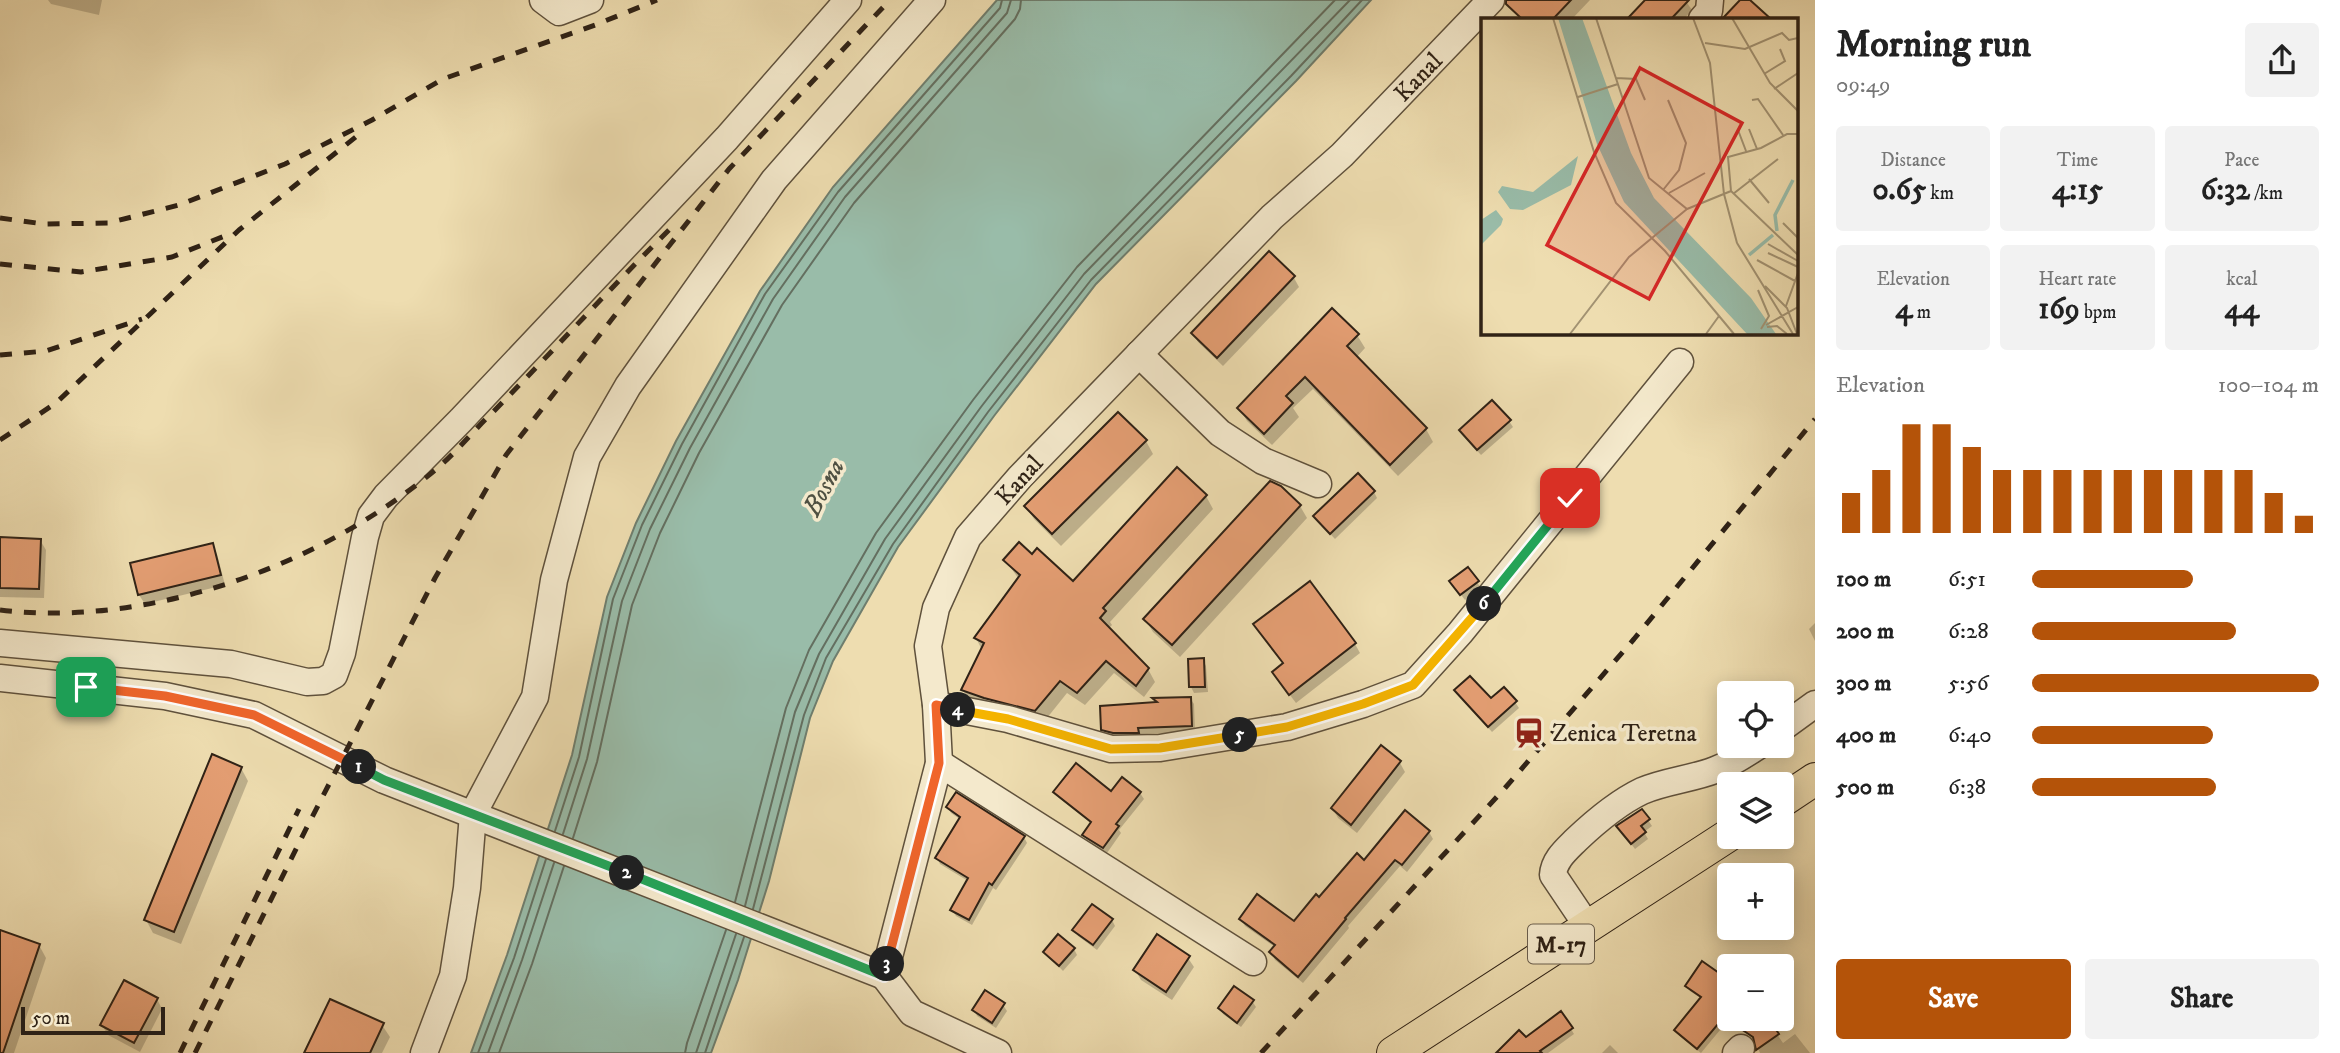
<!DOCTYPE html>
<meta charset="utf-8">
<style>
:root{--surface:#fff;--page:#f2f2f2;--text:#222;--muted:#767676;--accent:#b45309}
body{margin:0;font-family:"IM FELL DW Pica",serif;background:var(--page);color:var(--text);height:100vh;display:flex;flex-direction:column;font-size:26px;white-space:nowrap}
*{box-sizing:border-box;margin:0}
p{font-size:23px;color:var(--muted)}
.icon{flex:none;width:38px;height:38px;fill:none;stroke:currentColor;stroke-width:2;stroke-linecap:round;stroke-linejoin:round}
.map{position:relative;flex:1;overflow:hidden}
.sheet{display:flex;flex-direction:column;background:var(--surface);width:525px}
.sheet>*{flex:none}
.buttons{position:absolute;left:1717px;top:681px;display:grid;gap:14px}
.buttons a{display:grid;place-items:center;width:77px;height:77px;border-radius:7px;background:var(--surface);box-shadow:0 4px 18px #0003;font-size:35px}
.scale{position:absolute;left:21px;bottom:18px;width:144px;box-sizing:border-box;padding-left:7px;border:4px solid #2f2216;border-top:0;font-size:19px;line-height:24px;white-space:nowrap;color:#2f2216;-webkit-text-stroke:5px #f4e9cc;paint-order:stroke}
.pin{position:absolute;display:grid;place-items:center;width:60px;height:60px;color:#fff;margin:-30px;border-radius:14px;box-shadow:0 4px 10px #0006}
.km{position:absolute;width:35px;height:35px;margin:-18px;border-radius:50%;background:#222;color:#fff;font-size:19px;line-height:35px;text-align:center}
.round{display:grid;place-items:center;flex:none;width:74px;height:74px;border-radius:7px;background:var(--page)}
.headline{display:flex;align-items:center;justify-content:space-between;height:119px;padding:0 21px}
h1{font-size:38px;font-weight:700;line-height:52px}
.figures{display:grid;grid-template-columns:repeat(3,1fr);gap:10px;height:119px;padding:7px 21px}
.figures div{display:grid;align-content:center;border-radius:7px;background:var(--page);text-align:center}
.figures b{font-size:30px;font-weight:700}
.figures small{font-size:19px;font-weight:400}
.figures p{font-size:19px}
.chart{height:196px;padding:14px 21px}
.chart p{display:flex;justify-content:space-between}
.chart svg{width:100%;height:126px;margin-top:7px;stroke:var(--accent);stroke-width:6}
.button{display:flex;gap:14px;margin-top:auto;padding:14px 21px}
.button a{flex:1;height:80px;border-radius:7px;background:var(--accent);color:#fff;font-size:28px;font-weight:700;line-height:80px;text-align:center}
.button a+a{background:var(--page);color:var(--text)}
ul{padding:0 21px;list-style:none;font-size:23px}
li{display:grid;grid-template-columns:112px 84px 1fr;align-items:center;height:52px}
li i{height:18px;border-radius:9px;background:var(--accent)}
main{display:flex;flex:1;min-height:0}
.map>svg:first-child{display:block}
.water{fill:#99bca9;stroke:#6f7e6e;stroke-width:2}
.shadow{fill:#0003}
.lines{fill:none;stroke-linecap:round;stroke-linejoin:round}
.shore{stroke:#646f60;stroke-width:2}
.building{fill:#e49e73;stroke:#2f2216;stroke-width:2}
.minor-casing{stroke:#5f513c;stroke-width:29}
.major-casing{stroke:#2f2216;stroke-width:34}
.minor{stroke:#f4e9cc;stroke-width:26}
.major{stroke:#eeddb0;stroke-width:32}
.rail{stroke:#2f2216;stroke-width:5;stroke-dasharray:12 12;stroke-linecap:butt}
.split-1-casing{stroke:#fff;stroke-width:14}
.split-2-casing{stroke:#fff;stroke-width:14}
.split-3-casing{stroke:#fff;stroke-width:14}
.split-4-casing{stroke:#fff;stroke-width:14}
.split-5-casing{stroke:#fff;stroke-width:14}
.split-6-casing{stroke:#fff;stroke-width:14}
.split-7-casing{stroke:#fff;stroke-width:14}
.split-1{stroke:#f0652b;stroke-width:9}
.split-2{stroke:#22a559;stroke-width:9}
.split-3{stroke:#22a559;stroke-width:9}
.split-4{stroke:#f0652b;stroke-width:9}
.split-5{stroke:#f5b400;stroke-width:9}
.split-6{stroke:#f5b400;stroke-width:9}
.split-7{stroke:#22a559;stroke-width:9}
.labels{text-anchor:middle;stroke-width:7;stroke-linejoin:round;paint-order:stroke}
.shield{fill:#f4e9cc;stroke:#6a5e4d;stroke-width:2}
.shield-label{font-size:23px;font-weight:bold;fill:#2f2216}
.street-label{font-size:24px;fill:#2f2216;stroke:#f4e9cc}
.poi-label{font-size:24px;fill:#2f2216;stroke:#f4e9cc;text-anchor:start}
.water-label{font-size:26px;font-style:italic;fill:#4f5042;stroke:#f4e9cc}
.inset-river{fill:none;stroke:#99bca9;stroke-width:3.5}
.inset-road{fill:none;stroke:#a29272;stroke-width:2}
.view{fill:#d62828;fill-opacity:0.15;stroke:#d62828;stroke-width:3.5}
.inset-edge{fill:none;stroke:#2f2216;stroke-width:3.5}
</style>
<main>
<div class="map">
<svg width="1815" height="1053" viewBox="0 0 1815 1053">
<rect width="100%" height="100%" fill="#eeddb0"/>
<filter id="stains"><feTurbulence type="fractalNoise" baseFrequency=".00286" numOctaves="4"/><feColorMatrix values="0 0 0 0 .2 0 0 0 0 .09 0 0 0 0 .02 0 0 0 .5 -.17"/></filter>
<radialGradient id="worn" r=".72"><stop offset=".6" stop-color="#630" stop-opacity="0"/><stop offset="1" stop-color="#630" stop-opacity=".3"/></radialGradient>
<!-- water -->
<polygon class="water" points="997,0 1371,0 1296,81 1096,284 994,416 898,547 833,661 810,718 769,881 738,980 711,1053 471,1053 507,955 572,755 607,597 636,523 676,441 760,291 833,187"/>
<!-- shadow -->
<g class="shadow">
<polygon points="48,0 102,0 99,15 51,4"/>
<polygon points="1508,0 1590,0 1572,19 1525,19 1513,8 1513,12"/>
<polygon points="1648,0 1685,0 1692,10 1684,19 1630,19"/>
<polygon points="1269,253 1294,278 1299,287 1223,366 1198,342 1193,333"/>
<polygon points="1357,335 1365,348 1356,358 1426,429 1433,442 1398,476 1313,389 1293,408 1299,417 1272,445 1247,421 1239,408"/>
<polygon points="1509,421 1513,427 1481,455 1464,436"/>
<polygon points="1146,441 1153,454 1061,546 1034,519 1026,506"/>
<polygon points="1374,492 1377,498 1335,539 1319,522"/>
<polygon points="1206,496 1213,509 1110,622 1112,625 1108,629 1148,669 1155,682 1144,697 1114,673 1085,705 1067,693 1043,723 970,702 963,690 982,650 976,638 1019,579 1005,560 1032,556 1073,583"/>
<polygon points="1300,506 1307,518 1180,657 1153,632 1145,619"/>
<polygon points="0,539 40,540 46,550 44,598 0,597"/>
<polygon points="212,545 217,554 225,585 145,604 139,595 132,564"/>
<polygon points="1468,569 1481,588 1465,600 1455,587"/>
<polygon points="1815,623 1815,641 1809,629"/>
<polygon points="1261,634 1355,644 1360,653 1296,703 1280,682 1284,665"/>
<polygon points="1203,660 1206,666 1208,692 1194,693 1191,687"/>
<polygon points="1460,696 1515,702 1519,708 1492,732"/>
<polygon points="1190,698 1194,704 1195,732 1141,734 1141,738 1107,736 1103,729 1158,704 1155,700"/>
<polygon points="1400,763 1405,772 1357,833 1338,818 1333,809"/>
<polygon points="241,768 248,781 181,944 153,933 146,920"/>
<polygon points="1055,792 1140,793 1144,799 1119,830 1121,833 1107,853 1087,841 1084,835 1092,824 1059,798"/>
<polygon points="948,807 1024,837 1027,843 996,890 993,888 972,925 956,916 952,910 968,881 940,864 937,858 961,820 951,813"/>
<polygon points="1648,820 1652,826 1644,832 1648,839 1635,849 1622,832"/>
<polygon points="1429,832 1433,839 1407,872 1400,866 1348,926 1349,928 1303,983 1275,960 1271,952 1275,947 1245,926 1241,919 1294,924 1319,899"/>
<polygon points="1112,920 1115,926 1097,950 1078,936 1074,930"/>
<polygon points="0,932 39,945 46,958 14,1053 0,1053"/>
<polygon points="1074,949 1077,955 1063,971 1045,952"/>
<polygon points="1188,958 1194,967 1172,1000 1141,980 1135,970"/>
<polygon points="1687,986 1729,989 1730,1018 1701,1053 1679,1035 1676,1030 1702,999 1690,991"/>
<polygon points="157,999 162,1009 140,1052 108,1035 102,1025"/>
<polygon points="1252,1001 1256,1007 1241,1027 1223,1014 1220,1008"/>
<polygon points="1003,1005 1007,1011 996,1028 977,1016 974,1010"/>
<polygon points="1766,1018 1783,1043 1795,1034 1810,1053 1760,1053 1755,1041 1744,1030"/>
<polygon points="382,1025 390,1037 382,1053 306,1053"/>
<polygon points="1571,1029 1574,1034 1548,1053 1499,1053 1526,1039"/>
<polygon points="1610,1045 1618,1053 1602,1053"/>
</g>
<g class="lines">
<!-- shore -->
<g class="shore">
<polyline points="555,831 579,757 613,599 642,525 682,444 765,294 838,192 1000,8 1002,0"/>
<polyline points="563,834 587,759 622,601 650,529 690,448 773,299 845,197 1007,13 1011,0"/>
<polyline points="573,838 597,762 632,605 660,533 699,453 782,305 854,203 1015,19 1020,9 1021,0"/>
<polyline points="735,902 786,708 809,650 876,533 973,400 1077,267 1335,0"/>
<polyline points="745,906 795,712 819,654 885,539 981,407 1084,274 1350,0"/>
<polyline points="753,909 804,715 826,658 893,544 988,412 1091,280 1291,76 1362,0"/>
<polyline points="478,1053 514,958 546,859"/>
<polyline points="488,1053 522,960 554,863"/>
<polyline points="499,1053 532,964 564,866"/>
<polyline points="685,1053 687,1043 726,930"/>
<polyline points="696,1053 736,934"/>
<polyline points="705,1053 744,937"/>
</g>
</g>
<!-- building -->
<g class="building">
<polygon points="1506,0 1571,0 1553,19 1522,19 1506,4"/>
<polygon points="1645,0 1689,0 1671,19 1627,19"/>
<polygon points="1740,0 1750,0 1771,19 1722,19"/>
<polygon points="1269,251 1295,276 1217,358 1191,333"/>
<polygon points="1332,308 1359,334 1347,346 1427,428 1390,465 1305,377 1286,396 1293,403 1264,434 1237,408"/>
<polygon points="1492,400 1511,420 1477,450 1459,430"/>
<polygon points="1118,412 1147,440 1052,534 1024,506"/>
<polygon points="1177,467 1207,495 1103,608 1106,611 1100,618 1149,668 1136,686 1106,661 1077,693 1060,681 1035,711 984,698 961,690 984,643 974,638 1020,575 1003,560 1019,542 1032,554 1037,548 1073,581"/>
<polygon points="1358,473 1375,491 1330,534 1313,516"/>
<polygon points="1270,481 1281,486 1301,505 1172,645 1143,619"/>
<polygon points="0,537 41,539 39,589 0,588"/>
<polygon points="213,543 221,575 138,595 130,563"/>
<polygon points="1468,567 1479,581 1460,595 1449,581"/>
<polygon points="1310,581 1356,643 1289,695 1272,672 1283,663 1253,624"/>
<polygon points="1204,658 1205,687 1189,687 1188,659"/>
<polygon points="1470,676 1491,698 1504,687 1517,701 1488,727 1454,690"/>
<polygon points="1191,697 1192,726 1138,728 1139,733 1113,733 1101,730 1100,706 1157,702 1152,698"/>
<polygon points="1381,745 1401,761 1351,825 1331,808"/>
<polygon points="212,754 242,767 174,932 144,920"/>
<polygon points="1076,763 1111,791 1122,777 1141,792 1116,824 1119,826 1103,848 1082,835 1091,822 1053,792"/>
<polygon points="956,792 1025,836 992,885 989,883 969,920 950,910 968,878 935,858 960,817 946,807"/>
<polygon points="1642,809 1650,819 1641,826 1646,832 1631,844 1616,826"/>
<polygon points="1405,810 1430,831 1402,865 1395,860 1345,918 1346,919 1298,977 1269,952 1275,945 1239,919 1257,894 1294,921 1316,894 1319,897 1357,853 1364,860"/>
<polygon points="1092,904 1113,919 1093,945 1072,930"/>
<polygon points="0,930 40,944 3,1053 0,1053"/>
<polygon points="1058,934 1075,948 1059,966 1043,952"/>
<polygon points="1157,934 1190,956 1166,992 1133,970"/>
<polygon points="1702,961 1729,980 1729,1011 1697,1049 1674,1030 1701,997 1685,986"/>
<polygon points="124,980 158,998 134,1043 100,1025"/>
<polygon points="1234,986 1254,1000 1237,1023 1218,1008"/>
<polygon points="985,990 1005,1003 992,1023 972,1010"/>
<polygon points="330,999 384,1023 370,1053 304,1053"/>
<polygon points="1561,1011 1573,1028 1540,1051 1542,1053 1496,1053 1519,1030 1526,1037"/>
<polygon points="1756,1018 1768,1018 1779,1034 1756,1050 1753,1037 1741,1029"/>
</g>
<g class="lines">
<!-- minor casing -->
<g class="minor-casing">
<g id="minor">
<polyline points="543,0 559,12 590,0"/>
<polyline points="1702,19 1709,11 1710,0"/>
<polyline points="1139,354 1220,433 1263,461 1318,484"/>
<polyline points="0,643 231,664 307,682 323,681 334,675 342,653 365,537 371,516 386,496 461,420 727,138 848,0"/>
<polyline points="0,678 165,696 254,715 384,780 884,976"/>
<polyline points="936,705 1008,719 1111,749 1160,748 1287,727 1363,704 1413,685 1460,633 1680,362"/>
<polyline points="1782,728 1815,704"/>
<polyline points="939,763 1253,962"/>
<path d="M1588,927L1553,875C1554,860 1566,850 1576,840C1596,821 1617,803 1642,791C1665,781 1692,779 1715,770C1731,764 1744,755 1758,746"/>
<polyline points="424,1053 453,976 467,888 473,814 535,697 554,580 587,457 628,386 774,180 932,0"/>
<polyline points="998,1053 912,1013 884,976 939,763 936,705 928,646 936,608 968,537 1020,477 1272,217 1342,155 1491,0"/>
<polyline points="1736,1053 1741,1048"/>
</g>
</g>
<!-- major casing -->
<g class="major-casing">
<g id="major">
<polyline points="1782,801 1815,779"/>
<polyline points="1393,1053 1729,835"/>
</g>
</g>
<!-- minor -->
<use href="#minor" class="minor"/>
<!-- major -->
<use href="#major" class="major"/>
<!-- rail -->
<g class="rail">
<polyline points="0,218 44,224 108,223 179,205 285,164 372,120 443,79 595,25 657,0"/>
<polyline points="0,264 81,272 172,257 232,233"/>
<polyline points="0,355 46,351 142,319"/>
<polyline points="0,440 56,403 239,230 362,132"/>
<path d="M0,610C152,628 326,564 441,465C459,449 475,429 493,412C555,349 614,284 677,222"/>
<polyline points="180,1053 299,809"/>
<polyline points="195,1053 307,827 435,578 506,455 729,169 890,0"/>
<polyline points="1261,1053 1505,788 1634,639 1815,419"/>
</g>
</g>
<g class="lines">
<!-- split-1 casing -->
<g class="split-1-casing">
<polyline id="split-1" points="86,687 165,696 254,715 359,767"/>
</g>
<!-- split-2 casing -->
<g class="split-2-casing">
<polyline id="split-2" points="359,767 384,780 627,873"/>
</g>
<!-- split-3 casing -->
<g class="split-3-casing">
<polyline id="split-3" points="627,873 884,976 887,964"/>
</g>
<!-- split-4 casing -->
<g class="split-4-casing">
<polyline id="split-4" points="887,964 939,763 936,705 958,710"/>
</g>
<!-- split-5 casing -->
<g class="split-5-casing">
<polyline id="split-5" points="958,710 1008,719 1111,749 1160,748 1240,735"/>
</g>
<!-- split-6 casing -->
<g class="split-6-casing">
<polyline id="split-6" points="1240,735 1287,727 1363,704 1413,685 1484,604"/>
</g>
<!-- split-7 casing -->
<g class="split-7-casing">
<polyline id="split-7" points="1484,604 1570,498"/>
</g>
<!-- split-1 -->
<use href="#split-1" class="split-1"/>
<!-- split-2 -->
<use href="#split-2" class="split-2"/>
<!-- split-3 -->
<use href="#split-3" class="split-3"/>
<!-- split-4 -->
<use href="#split-4" class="split-4"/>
<!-- split-5 -->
<use href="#split-5" class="split-5"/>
<!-- split-6 -->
<use href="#split-6" class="split-6"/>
<!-- split-7 -->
<use href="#split-7" class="split-7"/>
</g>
<!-- icons -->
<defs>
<g id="station-bare" transform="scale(2.415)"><path d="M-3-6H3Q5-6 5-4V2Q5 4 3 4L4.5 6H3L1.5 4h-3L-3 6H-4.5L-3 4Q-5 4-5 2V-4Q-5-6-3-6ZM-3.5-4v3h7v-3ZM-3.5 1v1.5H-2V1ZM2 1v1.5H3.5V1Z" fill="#8f2418" stroke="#f4e9cc" stroke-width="2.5" paint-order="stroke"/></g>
</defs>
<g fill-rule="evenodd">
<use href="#station-bare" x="1529" y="733"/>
</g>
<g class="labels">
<!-- shield labels -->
<rect class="shield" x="1528" y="924.5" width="66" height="39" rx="5"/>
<g class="shield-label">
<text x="1561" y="952">M-17</text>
</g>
<!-- street labels -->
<g class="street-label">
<text transform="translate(1418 77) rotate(-46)" y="8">Kanal</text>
<text transform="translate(1019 480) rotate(-48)" y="8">Kanal</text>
</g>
<!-- poi labels -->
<g class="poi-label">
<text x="1552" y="741">Zenica Teretna</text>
</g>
<!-- water labels -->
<g class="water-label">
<text transform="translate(823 487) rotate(-62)" y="9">Bosna</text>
</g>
</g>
<!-- overview -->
<g transform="translate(1481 18)">
<rect width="317" height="317" fill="#eeddb0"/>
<path d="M77,0H101L150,135L173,180L270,280L295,316H266L143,184L116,126ZM97,138L90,167L42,192L29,191L17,174L21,168L52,174ZM15,192L22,201L20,207L0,227V202Z" fill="#99bca9"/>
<path class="inset-river" d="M296,213L294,197L312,162M268,237L292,217"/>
<path class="inset-road" d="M72,0L113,134L135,185L184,233L253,316M115,0L168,160L206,191L250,173L247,139L280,130L306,116H317M212,0L229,45L243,176L256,225M251,0L289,65L317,93M224,25L264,31L301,15L308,22L317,20M283,56L304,43L299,31M135,60L155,61L164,82M293,71L317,55M97,79L137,66M271,82L277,81L302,117M268,111L276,131M257,112L265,133M317,135V176M268,161L288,185M182,172L198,152L205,125L187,82M250,173L317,237M188,175L224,155M252,176L297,141M302,205L317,220M256,225L312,316M287,226L317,243M287,235L317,249M276,242L314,263M284,268L306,290L316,316M277,272L288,298L280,311M305,288L317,255M285,307L317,289M286,309L296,308L306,316M89,316L148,239L206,191M225,316L238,298"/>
<path class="view" d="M159,50L261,105L168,281L66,227Z"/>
<rect width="317" height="317" class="inset-edge"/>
</g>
<rect width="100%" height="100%" filter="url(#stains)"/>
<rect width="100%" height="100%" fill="url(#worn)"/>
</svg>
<div class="buttons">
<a><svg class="icon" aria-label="locate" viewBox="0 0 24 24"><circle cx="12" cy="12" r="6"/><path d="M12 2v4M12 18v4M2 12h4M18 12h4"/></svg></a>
<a><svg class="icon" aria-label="layers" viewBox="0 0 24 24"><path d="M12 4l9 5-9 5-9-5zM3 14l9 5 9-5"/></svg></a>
<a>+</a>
<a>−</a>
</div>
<div class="scale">50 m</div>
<div class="pin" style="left:86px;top:687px;background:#1e9e55"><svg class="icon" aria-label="arrive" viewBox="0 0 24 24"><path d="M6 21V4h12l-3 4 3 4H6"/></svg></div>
<div class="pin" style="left:1570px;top:498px;background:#d93025"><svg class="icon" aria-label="check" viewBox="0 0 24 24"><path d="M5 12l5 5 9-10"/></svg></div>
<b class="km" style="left:359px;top:767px">1</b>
<b class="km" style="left:627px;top:873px">2</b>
<b class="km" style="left:887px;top:964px">3</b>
<b class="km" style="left:958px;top:710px">4</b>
<b class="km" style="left:1240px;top:735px">5</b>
<b class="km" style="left:1484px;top:604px">6</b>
</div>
<section class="sheet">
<div class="headline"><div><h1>Morning run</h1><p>09:49</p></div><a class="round"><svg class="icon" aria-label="share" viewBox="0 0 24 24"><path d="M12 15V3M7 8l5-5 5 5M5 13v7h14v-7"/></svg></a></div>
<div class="figures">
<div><p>Distance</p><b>0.65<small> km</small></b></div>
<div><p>Time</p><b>4:15</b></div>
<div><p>Pace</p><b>6:32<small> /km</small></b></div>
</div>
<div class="figures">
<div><p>Elevation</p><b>4<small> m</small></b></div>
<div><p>Heart rate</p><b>169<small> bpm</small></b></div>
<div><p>kcal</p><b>44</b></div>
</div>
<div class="chart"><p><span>Elevation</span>100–104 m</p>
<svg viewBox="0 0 160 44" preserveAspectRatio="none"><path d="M5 44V30M15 44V22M25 44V6M35 44V6M45 44V14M55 44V22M65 44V22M75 44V22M85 44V22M95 44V22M105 44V22M115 44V22M125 44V22M135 44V22M145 44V30M155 44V38"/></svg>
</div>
<ul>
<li><b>100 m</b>6:51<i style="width:56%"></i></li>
<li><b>200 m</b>6:28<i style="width:71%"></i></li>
<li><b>300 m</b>5:56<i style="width:100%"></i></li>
<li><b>400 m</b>6:40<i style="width:63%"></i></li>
<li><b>500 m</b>6:38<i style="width:64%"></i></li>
</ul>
<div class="button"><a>Save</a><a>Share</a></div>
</section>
</main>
